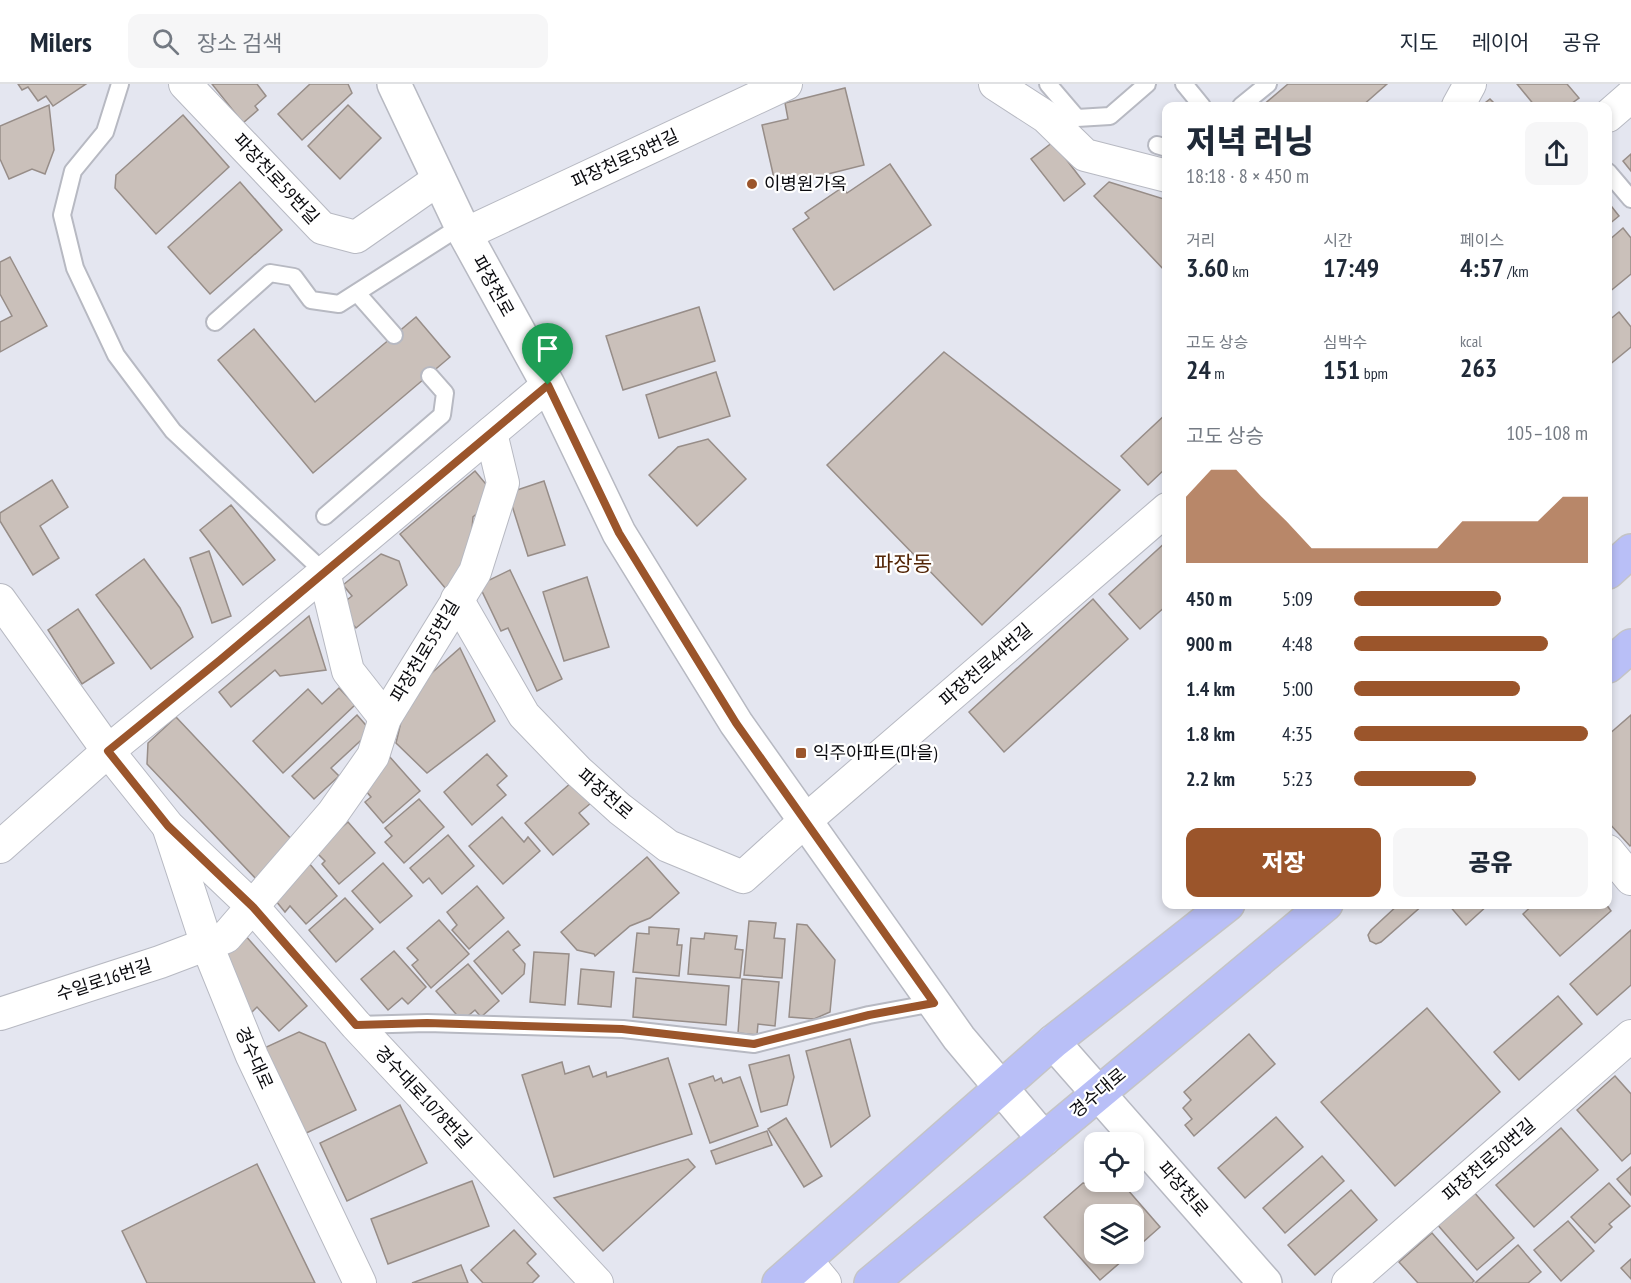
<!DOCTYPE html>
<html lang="ko">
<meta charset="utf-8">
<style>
:root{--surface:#fff;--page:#f6f6f7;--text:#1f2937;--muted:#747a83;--line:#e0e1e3;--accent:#9b552b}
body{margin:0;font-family:"PT Sans Narrow","Noto Sans KR",sans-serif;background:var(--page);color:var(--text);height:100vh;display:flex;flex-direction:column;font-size:22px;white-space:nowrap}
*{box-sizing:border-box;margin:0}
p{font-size:20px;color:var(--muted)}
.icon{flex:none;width:33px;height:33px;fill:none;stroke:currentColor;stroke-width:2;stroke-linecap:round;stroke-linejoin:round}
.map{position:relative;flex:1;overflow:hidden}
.side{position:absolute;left:1162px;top:18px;width:450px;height:807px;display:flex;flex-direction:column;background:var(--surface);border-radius:12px;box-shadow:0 3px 9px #0003}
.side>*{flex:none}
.tools{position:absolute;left:1084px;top:1048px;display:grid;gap:12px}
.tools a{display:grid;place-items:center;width:60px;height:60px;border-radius:12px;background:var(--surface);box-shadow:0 3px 9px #0003;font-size:30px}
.pin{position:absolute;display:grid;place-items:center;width:51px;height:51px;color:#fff;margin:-62px -26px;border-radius:50% 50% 50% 0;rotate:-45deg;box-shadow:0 0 6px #0007}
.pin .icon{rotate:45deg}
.round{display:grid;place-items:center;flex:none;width:63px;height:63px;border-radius:12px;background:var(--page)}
.summary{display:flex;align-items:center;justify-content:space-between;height:102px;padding:0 24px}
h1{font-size:33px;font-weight:800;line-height:45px}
.stats{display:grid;grid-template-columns:repeat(3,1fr);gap:9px;height:102px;padding:6px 24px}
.stats div{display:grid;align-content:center}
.stats b{font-size:26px;font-weight:800}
.stats small{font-size:16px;font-weight:400}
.stats p{font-size:16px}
.chart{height:168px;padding:12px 24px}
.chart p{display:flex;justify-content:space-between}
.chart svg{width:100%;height:108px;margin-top:6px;fill:var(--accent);opacity:.7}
.cta{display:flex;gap:12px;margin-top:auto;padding:12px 24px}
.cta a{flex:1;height:69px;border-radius:12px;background:var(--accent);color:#fff;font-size:24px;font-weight:800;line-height:69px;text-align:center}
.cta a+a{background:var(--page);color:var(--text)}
ul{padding:0 24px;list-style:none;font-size:20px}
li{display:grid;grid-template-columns:96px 72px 1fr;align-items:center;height:45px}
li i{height:15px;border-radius:8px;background:var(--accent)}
header{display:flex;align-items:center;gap:36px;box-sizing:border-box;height:84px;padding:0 30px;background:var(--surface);border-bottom:2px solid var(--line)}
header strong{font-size:28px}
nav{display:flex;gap:33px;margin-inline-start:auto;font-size:21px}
.search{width:420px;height:54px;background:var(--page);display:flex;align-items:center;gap:15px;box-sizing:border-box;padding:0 21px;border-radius:12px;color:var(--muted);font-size:22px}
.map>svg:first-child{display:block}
.building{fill:#cac0ba;stroke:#978d88;stroke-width:1.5}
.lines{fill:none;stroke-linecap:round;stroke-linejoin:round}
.service-casing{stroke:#b7b9c2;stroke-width:20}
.minor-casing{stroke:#b7b9c2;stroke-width:34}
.tertiary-casing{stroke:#b7b9c2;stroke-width:36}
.primary-casing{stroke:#c4c4c5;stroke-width:36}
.service{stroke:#fff;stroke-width:16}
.minor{stroke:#fff;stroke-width:32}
.tertiary{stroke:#fff;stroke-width:33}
.primary{stroke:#b9bff7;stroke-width:33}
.route-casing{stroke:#fff;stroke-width:12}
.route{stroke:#9b552b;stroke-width:8}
.poi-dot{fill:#9b552b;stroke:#fff;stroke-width:2}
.labels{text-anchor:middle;stroke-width:4.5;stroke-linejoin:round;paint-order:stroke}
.street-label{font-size:18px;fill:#0b0b0f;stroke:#fff}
.poi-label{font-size:18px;fill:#0b0b0f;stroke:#fff;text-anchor:start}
.quarter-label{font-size:21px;fill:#522405;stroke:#fff}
</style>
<header>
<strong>Milers</strong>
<div class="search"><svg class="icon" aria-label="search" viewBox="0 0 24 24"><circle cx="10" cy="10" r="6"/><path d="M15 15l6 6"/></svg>장소 검색</div>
<nav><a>지도</a><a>레이어</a><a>공유</a></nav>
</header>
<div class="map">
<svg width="1631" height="1199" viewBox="0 0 1631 1199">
<rect width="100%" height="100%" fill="#e4e6f0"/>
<!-- building -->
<g class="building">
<polygon points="18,0 86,0 53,22 46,12 38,17 28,3 22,6"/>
<polygon points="212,0 257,0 266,12 255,22 258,26 243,39"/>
<polygon points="310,0 348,0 352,9 302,56 278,30"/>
<polygon points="1288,0 1387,0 1362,22 1262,22"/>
<polygon points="1517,0 1567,0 1579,14 1568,22 1535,22"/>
<polygon points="845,4 864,81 776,103 762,41 788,35 785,19"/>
<polygon points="1490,15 1497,22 1481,22"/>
<polygon points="49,21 54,66 45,90 32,85 9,95 0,75 0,42"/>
<polygon points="348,21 381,54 340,95 308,62"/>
<polygon points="183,31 229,83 156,150 115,104 116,91"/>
<polygon points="1053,58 1085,100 1064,117 1031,75"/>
<polygon points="1631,70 1631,87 1623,77"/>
<polygon points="890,80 931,141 834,206 793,145 809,134 805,129 843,103 847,109"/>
<polygon points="240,98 282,146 210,210 168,163"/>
<polygon points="1109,98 1167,116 1167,189 1094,112"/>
<polygon points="1608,118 1619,132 1608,141"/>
<polygon points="1623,144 1631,154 1631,190 1608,209 1608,157"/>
<polygon points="10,173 47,242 0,268 0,238 12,232 0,210 0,178"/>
<polygon points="699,223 715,277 623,306 606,252"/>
<polygon points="1619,228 1631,243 1631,263 1608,282 1608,237"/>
<polygon points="416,233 450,273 313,389 218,276 254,245 315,318"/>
<polygon points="944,268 1120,406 982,541 827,381"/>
<polygon points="716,288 730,332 659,354 646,311"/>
<polygon points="1167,329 1167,383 1148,401 1121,372"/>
<polygon points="708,355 746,395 697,442 649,391 678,363"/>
<polygon points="475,387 490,405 483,410 490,419 473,433 469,485 446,505 400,450"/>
<polygon points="52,396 68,423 40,442 59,474 33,491 0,437 0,429"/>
<polygon points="544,397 565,461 528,472 508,409"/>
<polygon points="231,421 275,476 243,501 200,446"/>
<polygon points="1167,457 1167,521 1140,545 1109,510"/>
<polygon points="209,467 231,532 212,539 190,474"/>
<polygon points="381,470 399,477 407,501 356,544 338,523 352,512 343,501"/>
<polygon points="144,475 180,524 193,553 151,585 96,511"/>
<polygon points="510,486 562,595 537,607 508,544 501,547 479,501"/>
<polygon points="587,493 609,563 564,577 543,508"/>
<polygon points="1093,515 1128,555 1004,668 969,628"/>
<polygon points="78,525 114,579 82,600 48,546"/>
<polygon points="309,532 326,586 280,592 275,586 231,623 219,608"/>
<polygon points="460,564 495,637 427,689 396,659 404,625 426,594"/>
<polygon points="339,604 355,621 283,689 253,657 308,605 322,620"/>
<polygon points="357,631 371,647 331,684 339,692 314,715 292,692"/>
<polygon points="1631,631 1631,761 1630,762 1608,738 1608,651"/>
<polygon points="176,633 296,760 257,796 147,680 148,659"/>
<polygon points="487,670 507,692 497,701 506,711 472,741 444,708"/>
<polygon points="389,672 420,707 383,739 365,718 371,713 359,699"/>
<polygon points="572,698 591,719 579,729 589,740 553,771 525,739"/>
<polygon points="419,715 444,743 404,779 385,758 392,752 385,744"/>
<polygon points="502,733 524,758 528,753 540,767 503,800 469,762"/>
<polygon points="348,738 375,769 339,800 322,780 325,777 315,767"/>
<polygon points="448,751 474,782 442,810 429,794 423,799 410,784"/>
<polygon points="647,773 679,809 650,834 630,842 595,872 594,870 577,866 561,848"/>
<polygon points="308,778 337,812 306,840 290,822 285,828 271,811"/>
<polygon points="383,779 412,812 380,839 352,807"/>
<polygon points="477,802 504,834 469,865 452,846 457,841 447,828"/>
<polygon points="345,814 373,845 336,878 309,846"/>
<polygon points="1399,820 1424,820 1381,858 1376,860 1370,857 1368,851 1371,846"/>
<polygon points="1448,820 1489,820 1466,841"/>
<polygon points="1534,820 1606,820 1611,827 1560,872 1523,830"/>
<polygon points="439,836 469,870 431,904 412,881 418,876 407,864"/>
<polygon points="749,837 776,839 774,854 785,855 782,894 744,891"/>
<polygon points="797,840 807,841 835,876 830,928 814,935 789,933"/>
<polygon points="649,843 679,845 677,861 682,861 679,892 633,888 637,849 649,850"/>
<polygon points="1631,846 1631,901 1597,931 1570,900"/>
<polygon points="508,847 520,861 513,866 525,880 524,890 502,910 474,877"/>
<polygon points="705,849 737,852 735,865 743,866 740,894 688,890 691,854 704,855"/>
<polygon points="244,850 307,922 279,947 257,923 249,931 219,872"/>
<polygon points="394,867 426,903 408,920 402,914 388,926 361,895"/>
<polygon points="534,868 569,870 565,921 530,918"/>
<polygon points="468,880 499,917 481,933 475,926 462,937 436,907"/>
<polygon points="581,885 614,888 611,923 578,920"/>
<polygon points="636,894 729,902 726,941 633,933"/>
<polygon points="742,895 779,898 775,942 758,940 757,951 738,949"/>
<polygon points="1558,912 1582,940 1519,996 1494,968"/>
<polygon points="1427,924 1500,1008 1395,1102 1321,1018"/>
<polygon points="299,948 325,959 356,1026 302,1051 262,965"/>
<polygon points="1249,950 1275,980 1194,1052 1185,1041 1192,1035 1183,1024 1191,1016 1184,1008"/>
<polygon points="850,955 870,1032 831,1063 806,967"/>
<polygon points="789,971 794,993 787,1021 761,1028 749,981"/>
<polygon points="668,974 692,1050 554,1093 522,991 562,978 565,990 589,982 593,993 606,988 607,993"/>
<polygon points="713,992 715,997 721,994 723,999 740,993 758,1042 710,1059 689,1000"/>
<polygon points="1615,992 1631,1010 1631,1069 1622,1077 1577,1026"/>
<polygon points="400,1021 427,1079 347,1117 320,1059"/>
<polygon points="1276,1033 1303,1063 1245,1114 1218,1084"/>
<polygon points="786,1034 822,1092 804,1103 768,1045"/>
<polygon points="1561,1044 1598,1086 1534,1143 1496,1101"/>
<polygon points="767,1047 772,1061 716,1080 711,1067"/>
<polygon points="1322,1072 1344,1097 1285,1149 1263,1124"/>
<polygon points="688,1075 695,1083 603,1167 554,1114"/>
<polygon points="257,1080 315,1199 147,1199 122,1147"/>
<polygon points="1631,1083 1631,1111 1617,1095"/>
<polygon points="472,1097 489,1142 388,1180 371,1135"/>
<polygon points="1083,1099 1127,1105 1160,1143 1134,1166 1134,1131 1095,1131 1095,1170 1130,1170 1100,1196 1044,1133"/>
<polygon points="1609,1099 1630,1122 1609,1140 1612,1143 1595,1159 1571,1133"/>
<polygon points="1351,1106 1377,1136 1315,1191 1288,1161"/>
<polygon points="1473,1107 1514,1154 1477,1186 1436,1139"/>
<polygon points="1568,1137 1594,1167 1561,1197 1534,1166"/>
<polygon points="514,1146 536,1170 527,1179 539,1192 532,1199 483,1199 471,1186"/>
<polygon points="1432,1149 1474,1197 1472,1199 1418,1199 1399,1178"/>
<polygon points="1518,1161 1541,1188 1528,1199 1475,1199"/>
<polygon points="1631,1175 1631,1195 1621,1184"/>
<polygon points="461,1181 468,1199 412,1199"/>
</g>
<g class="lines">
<!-- service casing -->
<g class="service-casing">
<g id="service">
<polyline points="120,0 105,48 73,87 62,131 75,184 116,271 173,347 324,488"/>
<polyline points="1048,0 1077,34 1110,32 1147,0"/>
<polyline points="1184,0 1202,22"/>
<polyline points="1241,22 1268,0"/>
<polyline points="1157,61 1167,64"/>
<polyline points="1608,88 1631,115"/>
<polyline points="357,209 394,251"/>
<polyline points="215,238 270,189 294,193 311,216 339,220 461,142"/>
<polyline points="325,432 442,331 445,309 430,292"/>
<polyline points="357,941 427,939 623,945 754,960 869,931 934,919"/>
</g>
</g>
<!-- minor casing -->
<g class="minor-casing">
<g id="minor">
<polyline points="185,0 322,144 356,153 439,95"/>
<polyline points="995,0 1046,33 1085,71 1167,92"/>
<polyline points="1458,22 1470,0"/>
<polyline points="1608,32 1631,12"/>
<polyline points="465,150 786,0"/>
<polyline points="324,488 348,587 385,634"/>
<polyline points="457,515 524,631 578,687 620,725 668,762 743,793 805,737 1167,425"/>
<polyline points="0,516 108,667 168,742 253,823 356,941 597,1199"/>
<polyline points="169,745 207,861 252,972 360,1199"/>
<polyline points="0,763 108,667 220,576 548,301"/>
<polyline points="1608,767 1631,795"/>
<polyline points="0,930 160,878 226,853 333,729 373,672 385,634 475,488 503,399 491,349"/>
<polyline points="806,1176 825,1199"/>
<polyline points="1348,1199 1631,952"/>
</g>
</g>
<!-- tertiary casing -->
<g class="tertiary-casing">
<g id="tertiary">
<polyline points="394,0 465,150 548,301 619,449 736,639 959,954 1044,1055"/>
<polyline points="1053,958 1265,1199"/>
</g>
</g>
<!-- primary casing -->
<g class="primary-casing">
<g id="primary">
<polyline points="1608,488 1631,467"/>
<polyline points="1608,582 1631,562"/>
<polyline points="779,1199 1053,958 1228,820"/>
<polyline points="871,1199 1326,820"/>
</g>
</g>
<!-- service -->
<use href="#service" class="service"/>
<!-- minor -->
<use href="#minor" class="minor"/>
<!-- tertiary -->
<use href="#tertiary" class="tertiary"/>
<!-- primary -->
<use href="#primary" class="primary"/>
</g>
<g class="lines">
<!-- route casing -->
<g class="route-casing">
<polygon id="route" points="548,301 619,449 736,639 934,919 869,931 754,960 622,945 427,939 356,941 253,823 168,742 108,667 220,576"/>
</g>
<!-- route -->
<use href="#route" class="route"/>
</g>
<!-- markers -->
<g class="poi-dot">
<circle cx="752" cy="100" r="6"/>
<rect x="795" y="663" width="12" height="12" rx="3"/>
</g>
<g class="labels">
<!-- street labels -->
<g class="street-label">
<text transform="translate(625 75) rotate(-25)" y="6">파장천로58번길</text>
<text transform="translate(276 95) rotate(47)" y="6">파장천로59번길</text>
<text transform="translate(493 202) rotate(61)" y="6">파장천로</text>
<text transform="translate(425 567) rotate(-59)" y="6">파장천로55번길</text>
<text transform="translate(986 581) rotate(-41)" y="6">파장천로44번길</text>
<text transform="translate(605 710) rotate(41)" y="6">파장천로</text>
<text transform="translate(104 896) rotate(-18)" y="6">수일로16번길</text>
<text transform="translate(254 974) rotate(66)" y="6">경수대로</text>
<text transform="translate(1098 1009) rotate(-40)" y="6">경수대로</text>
<text transform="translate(423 1013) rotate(47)" y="6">경수대로1078번길</text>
<text transform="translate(1489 1076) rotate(-41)" y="6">파장천로30번길</text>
<text transform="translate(1183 1105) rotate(49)" y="6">파장천로</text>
</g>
<!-- poi labels -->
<g class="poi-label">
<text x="764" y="106">이병원가옥</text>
<text x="813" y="675">익주아파트(마을)</text>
</g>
<!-- quarter labels -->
<g class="quarter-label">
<text x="903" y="487">파장동</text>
</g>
</g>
</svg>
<div class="tools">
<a><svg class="icon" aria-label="locate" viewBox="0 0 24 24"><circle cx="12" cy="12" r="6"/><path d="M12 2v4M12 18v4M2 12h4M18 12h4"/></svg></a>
<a><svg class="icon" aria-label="layers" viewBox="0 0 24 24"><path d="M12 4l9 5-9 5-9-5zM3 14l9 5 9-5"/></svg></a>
</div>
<div class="pin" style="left:548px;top:301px;background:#1e9e55"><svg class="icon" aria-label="arrive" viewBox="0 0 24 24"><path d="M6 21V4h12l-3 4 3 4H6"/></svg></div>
<section class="side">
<div class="summary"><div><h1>저녁 러닝</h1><p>18:18 · 8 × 450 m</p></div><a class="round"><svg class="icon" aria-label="share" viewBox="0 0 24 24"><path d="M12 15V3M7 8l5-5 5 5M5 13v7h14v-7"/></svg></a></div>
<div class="stats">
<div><p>거리</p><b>3.60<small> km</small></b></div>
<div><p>시간</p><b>17:49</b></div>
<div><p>페이스</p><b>4:57<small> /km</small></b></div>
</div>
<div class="stats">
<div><p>고도 상승</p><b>24<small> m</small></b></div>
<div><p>심박수</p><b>151<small> bpm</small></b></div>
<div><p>kcal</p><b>263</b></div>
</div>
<div class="chart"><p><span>고도 상승</span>105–108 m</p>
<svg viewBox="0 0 160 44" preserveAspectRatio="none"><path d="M0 44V17L10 6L20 6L30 17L40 27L50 38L60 38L70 38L80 38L90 38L100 38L110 27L120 27L130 27L140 27L150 17L160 17V44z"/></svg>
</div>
<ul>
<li><b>450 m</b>5:09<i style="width:63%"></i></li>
<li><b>900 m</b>4:48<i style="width:83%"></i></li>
<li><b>1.4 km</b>5:00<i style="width:71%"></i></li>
<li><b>1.8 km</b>4:35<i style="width:100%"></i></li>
<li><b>2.2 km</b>5:23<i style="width:52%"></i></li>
</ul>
<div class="cta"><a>저장</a><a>공유</a></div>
</section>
</div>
